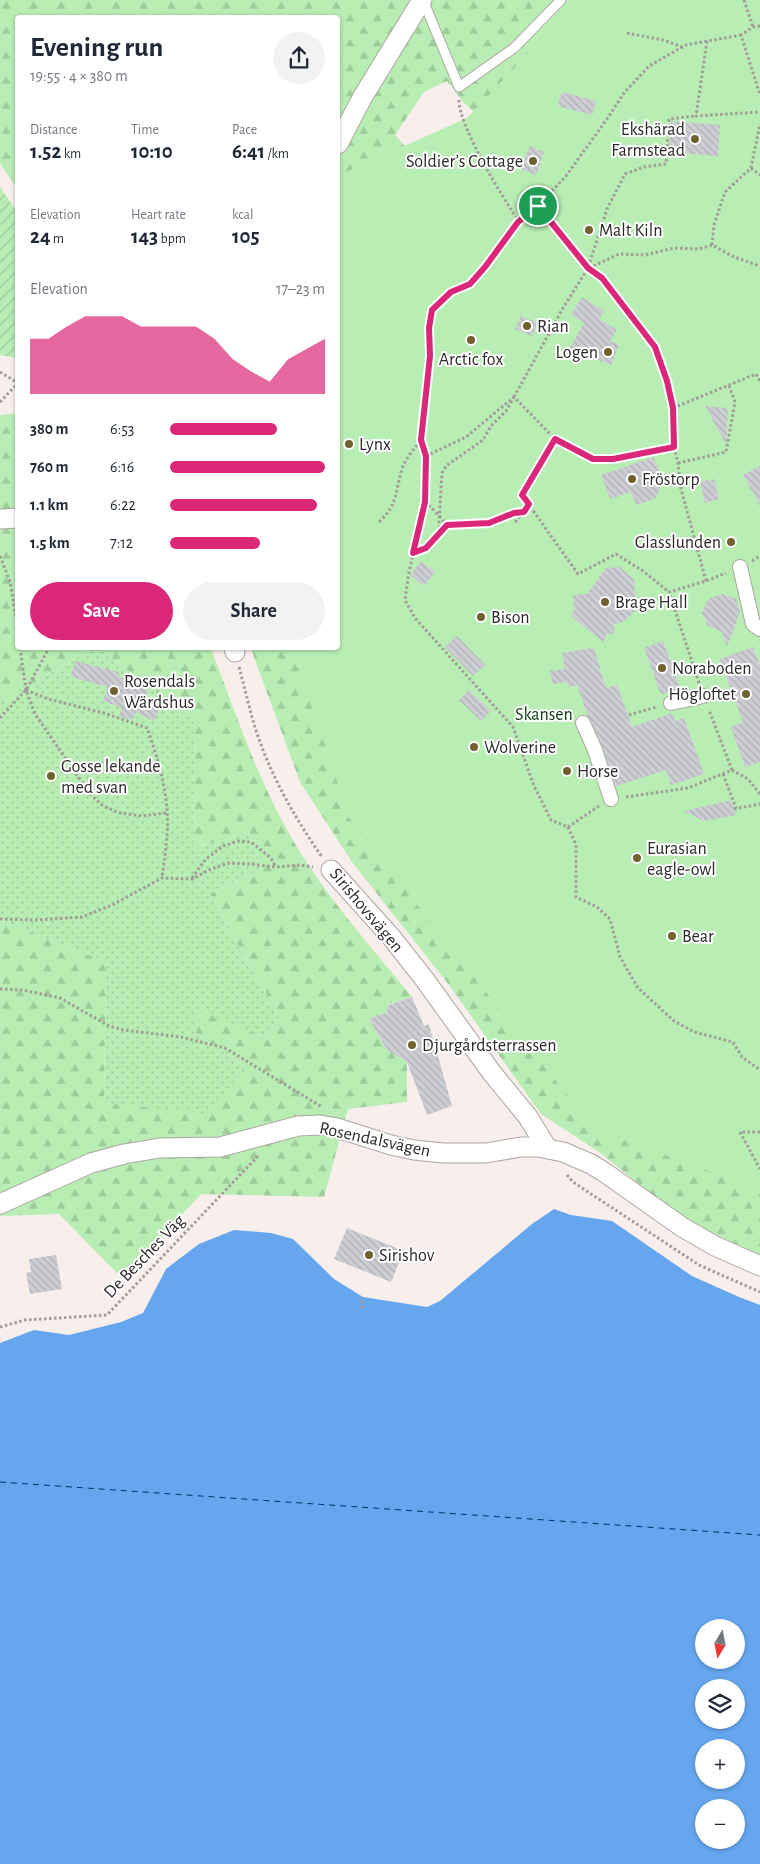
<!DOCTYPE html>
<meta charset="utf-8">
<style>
:root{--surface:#fff;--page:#f2f2f3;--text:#1f2937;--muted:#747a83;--accent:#db2777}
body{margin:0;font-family:"Alegreya Sans",sans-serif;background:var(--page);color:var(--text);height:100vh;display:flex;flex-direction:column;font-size:19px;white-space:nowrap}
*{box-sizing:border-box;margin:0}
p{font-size:16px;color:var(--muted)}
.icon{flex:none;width:28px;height:28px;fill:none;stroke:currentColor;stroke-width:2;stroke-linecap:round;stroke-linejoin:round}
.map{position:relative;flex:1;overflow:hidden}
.drawer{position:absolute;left:15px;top:15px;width:325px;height:635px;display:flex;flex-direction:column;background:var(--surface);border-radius:5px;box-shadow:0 1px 4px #0004}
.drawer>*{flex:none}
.needle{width:32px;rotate:190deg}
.controls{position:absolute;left:695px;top:1619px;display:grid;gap:10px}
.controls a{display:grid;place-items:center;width:50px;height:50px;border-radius:50%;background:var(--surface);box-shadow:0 1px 4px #0004;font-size:25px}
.pin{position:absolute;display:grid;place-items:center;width:42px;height:42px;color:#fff;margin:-21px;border:2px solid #fff;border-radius:50%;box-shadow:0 1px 5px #0007}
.round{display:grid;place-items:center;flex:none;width:52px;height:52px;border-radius:26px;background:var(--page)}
.headline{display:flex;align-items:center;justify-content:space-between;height:85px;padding:0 15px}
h1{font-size:28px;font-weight:700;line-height:38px}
.metrics{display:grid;grid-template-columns:repeat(3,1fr);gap:8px;height:85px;padding:5px 15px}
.metrics div{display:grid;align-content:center}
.metrics b{font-size:21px;font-weight:700}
.metrics small{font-size:14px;font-weight:400}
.metrics p{font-size:14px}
.chart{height:140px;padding:10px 15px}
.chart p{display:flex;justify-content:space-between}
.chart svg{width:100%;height:90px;margin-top:5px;fill:var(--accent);opacity:.7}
.action{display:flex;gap:10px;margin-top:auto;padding:10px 15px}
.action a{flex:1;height:58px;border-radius:30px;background:var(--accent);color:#fff;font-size:20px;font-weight:700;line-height:58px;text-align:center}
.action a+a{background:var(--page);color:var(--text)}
ul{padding:0 15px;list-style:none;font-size:16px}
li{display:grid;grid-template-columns:80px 60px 1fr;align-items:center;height:38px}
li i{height:12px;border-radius:6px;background:var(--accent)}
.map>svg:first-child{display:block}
.grass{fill:url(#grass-dots)}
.forest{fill:url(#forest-firs);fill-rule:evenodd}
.park{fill:#b8edb3}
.garden{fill:url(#garden-furrows)}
.water{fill:#65a6ee;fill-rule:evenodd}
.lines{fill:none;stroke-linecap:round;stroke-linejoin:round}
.ferry{stroke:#02325f;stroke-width:1;stroke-dasharray:6 5;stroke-linecap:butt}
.building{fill:url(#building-back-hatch)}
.service-casing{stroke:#aea6a2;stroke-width:11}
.pedestrian-casing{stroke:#aea6a2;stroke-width:16}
.minor-casing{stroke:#aea6a2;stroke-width:21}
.path{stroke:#a29c99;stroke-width:3;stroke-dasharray:2.5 2.5;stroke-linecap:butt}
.service{stroke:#fff;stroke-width:9}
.pedestrian{stroke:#fff;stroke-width:14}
.minor{stroke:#fff;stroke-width:19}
.path-bridge{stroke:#a29c99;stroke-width:3;stroke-dasharray:2.5 2.5;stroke-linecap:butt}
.route-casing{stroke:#fff;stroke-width:10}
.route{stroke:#db2777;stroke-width:6}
.poi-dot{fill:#70602e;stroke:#fff;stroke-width:2}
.labels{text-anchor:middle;stroke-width:4;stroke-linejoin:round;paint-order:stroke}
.poi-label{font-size:18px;fill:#2c2928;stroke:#fff;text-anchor:start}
.park-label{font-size:18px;fill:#0d3d0b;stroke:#fff}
.street-label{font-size:18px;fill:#2c2928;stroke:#fff}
</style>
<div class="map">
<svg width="760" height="1864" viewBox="0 0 760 1864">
<defs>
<pattern id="grass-dots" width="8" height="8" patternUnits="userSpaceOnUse" patternTransform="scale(1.25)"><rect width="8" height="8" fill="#b8edb3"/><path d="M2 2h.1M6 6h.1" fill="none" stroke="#9ecb9a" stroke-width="1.8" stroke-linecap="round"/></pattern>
<pattern id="forest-firs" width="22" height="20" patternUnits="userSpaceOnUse" patternTransform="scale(1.25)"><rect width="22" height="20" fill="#b8edb3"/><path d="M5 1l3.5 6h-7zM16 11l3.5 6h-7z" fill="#9ecb9a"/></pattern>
<pattern id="garden-furrows" width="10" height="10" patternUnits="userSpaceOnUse" patternTransform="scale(1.25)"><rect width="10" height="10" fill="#b8edb3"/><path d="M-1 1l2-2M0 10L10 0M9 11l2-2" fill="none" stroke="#9ecb9a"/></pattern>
<pattern id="building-back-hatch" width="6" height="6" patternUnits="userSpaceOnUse" patternTransform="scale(1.25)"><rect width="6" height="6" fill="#cdcdd4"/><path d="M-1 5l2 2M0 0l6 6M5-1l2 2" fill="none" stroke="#b0b0b6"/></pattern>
</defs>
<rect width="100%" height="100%" fill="#f8efec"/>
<!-- grass -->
<polygon class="grass" points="92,648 98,648 195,722 193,849 248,832 262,869 210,894 279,1017 265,1037 198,1011 196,1033 245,1066 211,1115 104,1103 106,962 0,920 0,703"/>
<!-- forest -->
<g class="forest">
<path d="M0,0H743L760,1088V1255L686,1221L599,1152L541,1114L449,985L352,862L300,782L255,660L251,648H338V18H18L17,189L0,163ZM447,81L464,103L493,129L425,170L395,135L424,92Z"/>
<polygon points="17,413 18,648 92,648 0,703 0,415"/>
<path d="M98,648H211C234,709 255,772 287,830C321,891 368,943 412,997L388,1004L387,1012L369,1019L387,1050L407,1062V1102L348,1109L324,1197L201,1194L123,1279L59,1214L0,1216V920L106,962L104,1103L211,1114L245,1066L196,1033L198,1010L265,1037L279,1017L210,894L262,869L248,832L193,849L195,722Z"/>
</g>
<!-- park -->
<polygon class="park" points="572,0 760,0 760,1190 593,1128 349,818 293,648 338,648 338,187 341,174 467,118 567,12"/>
<!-- garden -->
<polygon class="garden" points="0,187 17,212 17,358 0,355"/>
<!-- water -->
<path class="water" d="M554,1209L571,1215L612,1221L692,1276L739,1297L760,1305V1864H0V1343L34,1330L69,1335L121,1322L143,1313L166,1269L199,1244L234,1230L271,1233L293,1239L334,1279L363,1297L427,1307L440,1301L532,1224ZM704,1628H736V1660H704ZM704,1688H736V1720H704ZM704,1748H736V1780H704ZM704,1808H736V1840H704Z"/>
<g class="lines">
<!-- ferry -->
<polyline class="ferry" points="0,1482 760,1535"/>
</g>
<!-- building -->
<g class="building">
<polygon points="562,92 596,101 592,115 558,106"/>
<polygon points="671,121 720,125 718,156 669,152"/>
<polygon points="530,146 544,152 536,175 521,169"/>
<polygon points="582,297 604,311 599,319 617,330 610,341 619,345 611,365 585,355 581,361 567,353 584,323 571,315"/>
<polygon points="521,316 538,323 532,336 515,329"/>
<polygon points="705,406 728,408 726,444"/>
<polygon points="654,457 662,482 656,498 636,505 631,492 610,499 601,475"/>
<polygon points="760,466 760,506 743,475"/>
<polygon points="714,479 719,499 705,503 700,482"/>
<polygon points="421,561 435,572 424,586 410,575"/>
<polygon points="620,567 634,580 637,609 623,622 613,624 615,634 607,634 603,642 571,616 574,611 573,595 587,594 606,568"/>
<polygon points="723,594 736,599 740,612 727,647 722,632 708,626 702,613 708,599"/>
<polygon points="457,636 485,665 473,676 445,647"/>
<polygon points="663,641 680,688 661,695 644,648"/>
<polygon points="753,647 760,666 760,762 745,767 731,727 743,722 720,659"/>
<polygon points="594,648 606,688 617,685 632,727 672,713 675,721 684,718 704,774 671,785 666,770 616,786 603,747 588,716 577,685 568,687 567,682 553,684 550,671 565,669 562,653"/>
<polygon points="75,661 119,672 118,676 148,690 146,698 139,696 161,706 154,721 136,712 132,720 119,716 122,708 103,701 108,687 71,677"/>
<polygon points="469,690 491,711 481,721 459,700"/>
<polygon points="731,800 736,815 704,821 684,811"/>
<polygon points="412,997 424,1026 429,1024 452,1106 427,1115 407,1062 387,1050 369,1019 387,1012 388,1005"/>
<polygon points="347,1228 404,1251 391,1282 334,1259"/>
<polygon points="56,1255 62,1289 30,1294 26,1273 31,1272 29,1259"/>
</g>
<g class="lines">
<!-- service casing -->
<g class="service-casing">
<polyline id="service" points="423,0 459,87 514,48 561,0"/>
</g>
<!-- pedestrian casing -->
<g class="pedestrian-casing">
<g id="pedestrian">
<polyline points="740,567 753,624 760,629"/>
<polyline points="671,703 703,696"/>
<polyline points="583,723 595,750 611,799"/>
</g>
</g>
<!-- minor casing -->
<g class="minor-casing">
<g id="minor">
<polyline points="338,144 362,98 422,0"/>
<polyline points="0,519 18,518"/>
<polyline points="234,648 235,652"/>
<polyline points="331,870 392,938 425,980 492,1073 528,1117 547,1148"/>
<polyline points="0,1204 91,1163 124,1154 160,1148 220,1147 298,1126 320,1125 337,1128 391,1145 414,1150 443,1153 486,1153 521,1147 538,1147 563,1152 591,1164 604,1172 682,1227 715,1246 760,1266"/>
</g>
</g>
<!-- path -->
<g class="path">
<polyline points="744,0 753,27"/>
<polyline points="760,26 753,27 741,35 760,95"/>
<polyline points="627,33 663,40 682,47"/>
<polyline points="707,41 696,116 760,112"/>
<path d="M459,100C459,127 502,196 519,222"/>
<polyline points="751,168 760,175"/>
<polyline points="538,206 519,222 485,267 469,284 451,292 433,309 429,329 430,357 421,440 426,456 425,502 409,572 405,600 415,618 513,727 534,786 551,820 568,827 576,845 576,897 597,907 610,919 620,957 638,988 674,1021 694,1032 733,1042 742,1057 760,1070"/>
<polyline points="712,245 714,225 725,192 751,168 760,124"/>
<polyline points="589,268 619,254 645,255 674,248 699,249 712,245 734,257 760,266"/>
<polyline points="0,372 18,383"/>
<polyline points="514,397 563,308 588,268 607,209 625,174 644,167 666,164 669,119 696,116"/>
<polyline points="0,402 18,383"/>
<polyline points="673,408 756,374 760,381"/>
<polyline points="555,439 593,459 613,459 674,447"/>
<polyline points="426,456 466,437 514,397 555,439 522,495 578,574 616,554 643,571 669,592"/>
<polyline points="678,463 726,452 735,402 729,386"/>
<path d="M425,502C430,505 443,520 447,525"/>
<path d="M379,522C399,504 395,489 403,466C407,457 415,448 421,440"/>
<polyline points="515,522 523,513"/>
<polyline points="414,553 426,548 447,525 489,523 514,513 524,512 529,504"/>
<polyline points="0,556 10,582 18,630"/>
<polyline points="752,561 760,556"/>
<polyline points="706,581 681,489 678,463 674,447 673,408 667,381 655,347 602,278 588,268 538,206 566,176 607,119 624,93 649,66 686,45 741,35"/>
<polyline points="20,648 26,690 35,714 90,794 103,806 120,813 142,816 166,813"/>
<path d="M239,667C246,692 251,718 260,742C275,783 297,821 322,857"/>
<polyline points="699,683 669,592 706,581 726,573"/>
<path d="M26,690L48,699L104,713L147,728C159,761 170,799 167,835C166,849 164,863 162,878"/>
<polyline points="629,715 656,707"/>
<polyline points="0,718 26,690 49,648"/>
<polyline points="732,770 748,779 760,794"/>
<polyline points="723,774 736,808"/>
<polyline points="626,797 688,788 732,770 709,710"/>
<polyline points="734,809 760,804"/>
<polyline points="568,827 599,806"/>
<polyline points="192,878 206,859 223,846 238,841 251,842 271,858 276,867"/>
<polyline points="0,919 36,920 82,917 112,905 162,878 192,879 211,869 229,863 250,864 276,867 300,865 313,867"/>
<polyline points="0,989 23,990 60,998 109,1026 123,1030 181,1037 225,1048 322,1107"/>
<polyline points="760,1132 740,1132 760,1169"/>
<polyline points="567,1175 573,1182 699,1265 760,1292"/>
<polyline points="362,1308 363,1297"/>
<polyline points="0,1327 25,1320 107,1315 258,1156"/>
</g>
<!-- service -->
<use href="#service" class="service"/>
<!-- pedestrian -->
<use href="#pedestrian" class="pedestrian"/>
<!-- minor -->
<use href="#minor" class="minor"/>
<!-- path-bridge -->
<polyline class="path-bridge" points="440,533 439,522 442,473 446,466 483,440 491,426 506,411 514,397"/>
</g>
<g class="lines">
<!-- route casing -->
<g class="route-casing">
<polygon id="route" points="538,206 588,268 602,278 655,347 667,381 673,408 674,447 613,459 593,459 555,439 522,495 529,504 524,512 514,513 489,523 447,525 426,548 413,553 425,502 426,456 421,440 430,356 429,328 432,310 451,292 470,284 485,267 518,222"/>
</g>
<!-- route -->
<use href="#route" class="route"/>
</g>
<!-- markers -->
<g class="poi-dot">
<circle cx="695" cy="139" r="5"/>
<circle cx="533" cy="161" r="5"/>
<circle cx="589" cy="230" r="5"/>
<circle cx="527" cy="326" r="5"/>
<circle cx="471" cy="340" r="5"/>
<circle cx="608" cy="352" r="5"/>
<circle cx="349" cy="444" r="5"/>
<circle cx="632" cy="479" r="5"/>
<circle cx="731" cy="542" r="5"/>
<circle cx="605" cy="602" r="5"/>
<circle cx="481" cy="617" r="5"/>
<circle cx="662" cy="668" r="5"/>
<circle cx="114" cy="691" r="5"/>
<circle cx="746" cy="694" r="5"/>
<circle cx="474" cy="747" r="5"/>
<circle cx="567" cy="771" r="5"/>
<circle cx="51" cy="776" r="5"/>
<circle cx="637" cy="858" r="5"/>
<circle cx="672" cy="936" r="5"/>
<circle cx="412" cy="1045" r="5"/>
<circle cx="369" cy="1255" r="5"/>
</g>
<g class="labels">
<!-- poi labels -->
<g class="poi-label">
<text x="685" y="135" text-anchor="end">Ekshärad<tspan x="685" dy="21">Farmstead</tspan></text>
<text x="523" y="167" text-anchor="end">Soldier’s Cottage</text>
<text x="599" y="236">Malt Kiln</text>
<text x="537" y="332">Rian</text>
<text x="598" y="358" text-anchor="end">Logen</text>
<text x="471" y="365" text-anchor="middle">Arctic fox</text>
<text x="359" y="450">Lynx</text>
<text x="642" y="485">Fröstorp</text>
<text x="721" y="548" text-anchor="end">Glasslunden</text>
<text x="615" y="608">Brage Hall</text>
<text x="491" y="623">Bison</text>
<text x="672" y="674">Noraboden</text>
<text x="124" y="687">Rosendals<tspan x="124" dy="21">Wärdshus</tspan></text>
<text x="736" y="700" text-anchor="end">Högloftet</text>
<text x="484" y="753">Wolverine</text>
<text x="61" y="772">Gosse lekande<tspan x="61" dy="21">med svan</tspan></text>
<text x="577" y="777">Horse</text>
<text x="647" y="854">Eurasian<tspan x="647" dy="21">eagle-owl</tspan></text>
<text x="682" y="942">Bear</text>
<text x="422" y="1051">Djurgårdsterrassen</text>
<text x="379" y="1261">Sirishov</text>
</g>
<!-- park labels -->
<g class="park-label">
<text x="544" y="720">Skansen</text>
</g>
<!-- street labels -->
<g class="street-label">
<text transform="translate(367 910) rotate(50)" y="6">Sirishovsvägen</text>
<text transform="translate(375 1139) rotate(12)" y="6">Rosendalsvägen</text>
<text transform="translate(144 1256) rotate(-46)" y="6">De Besches Väg</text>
</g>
</g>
</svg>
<div class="controls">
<a><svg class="needle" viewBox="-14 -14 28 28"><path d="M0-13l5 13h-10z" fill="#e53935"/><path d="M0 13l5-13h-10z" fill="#747a83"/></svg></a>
<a><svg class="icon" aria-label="layers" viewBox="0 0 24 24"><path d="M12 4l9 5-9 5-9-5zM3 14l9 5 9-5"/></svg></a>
<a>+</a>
<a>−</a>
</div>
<div class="pin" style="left:538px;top:206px;background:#1e9e55"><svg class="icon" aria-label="arrive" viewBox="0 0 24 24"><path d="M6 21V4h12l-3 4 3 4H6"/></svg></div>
<section class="drawer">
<div class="headline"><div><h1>Evening run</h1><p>19:55 · 4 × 380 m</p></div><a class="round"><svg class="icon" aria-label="share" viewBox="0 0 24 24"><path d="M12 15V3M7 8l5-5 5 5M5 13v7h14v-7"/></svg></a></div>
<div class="metrics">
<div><p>Distance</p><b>1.52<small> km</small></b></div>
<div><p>Time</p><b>10:10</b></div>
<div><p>Pace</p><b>6:41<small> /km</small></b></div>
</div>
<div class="metrics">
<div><p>Elevation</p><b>24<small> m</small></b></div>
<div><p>Heart rate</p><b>143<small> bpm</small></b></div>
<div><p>kcal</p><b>105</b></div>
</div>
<div class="chart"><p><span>Elevation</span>17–23 m</p>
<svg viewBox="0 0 160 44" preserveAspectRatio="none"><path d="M0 44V17L10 17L20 11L30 6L40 6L50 6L60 11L70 11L80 11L90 11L100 17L110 27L120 33L130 38L140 27L150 22L160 17V44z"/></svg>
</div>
<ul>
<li><b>380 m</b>6:53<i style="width:69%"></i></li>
<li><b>760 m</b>6:16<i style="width:100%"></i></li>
<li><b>1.1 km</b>6:22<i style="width:95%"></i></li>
<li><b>1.5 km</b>7:12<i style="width:58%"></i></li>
</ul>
<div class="action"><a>Save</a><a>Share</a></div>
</section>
</div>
